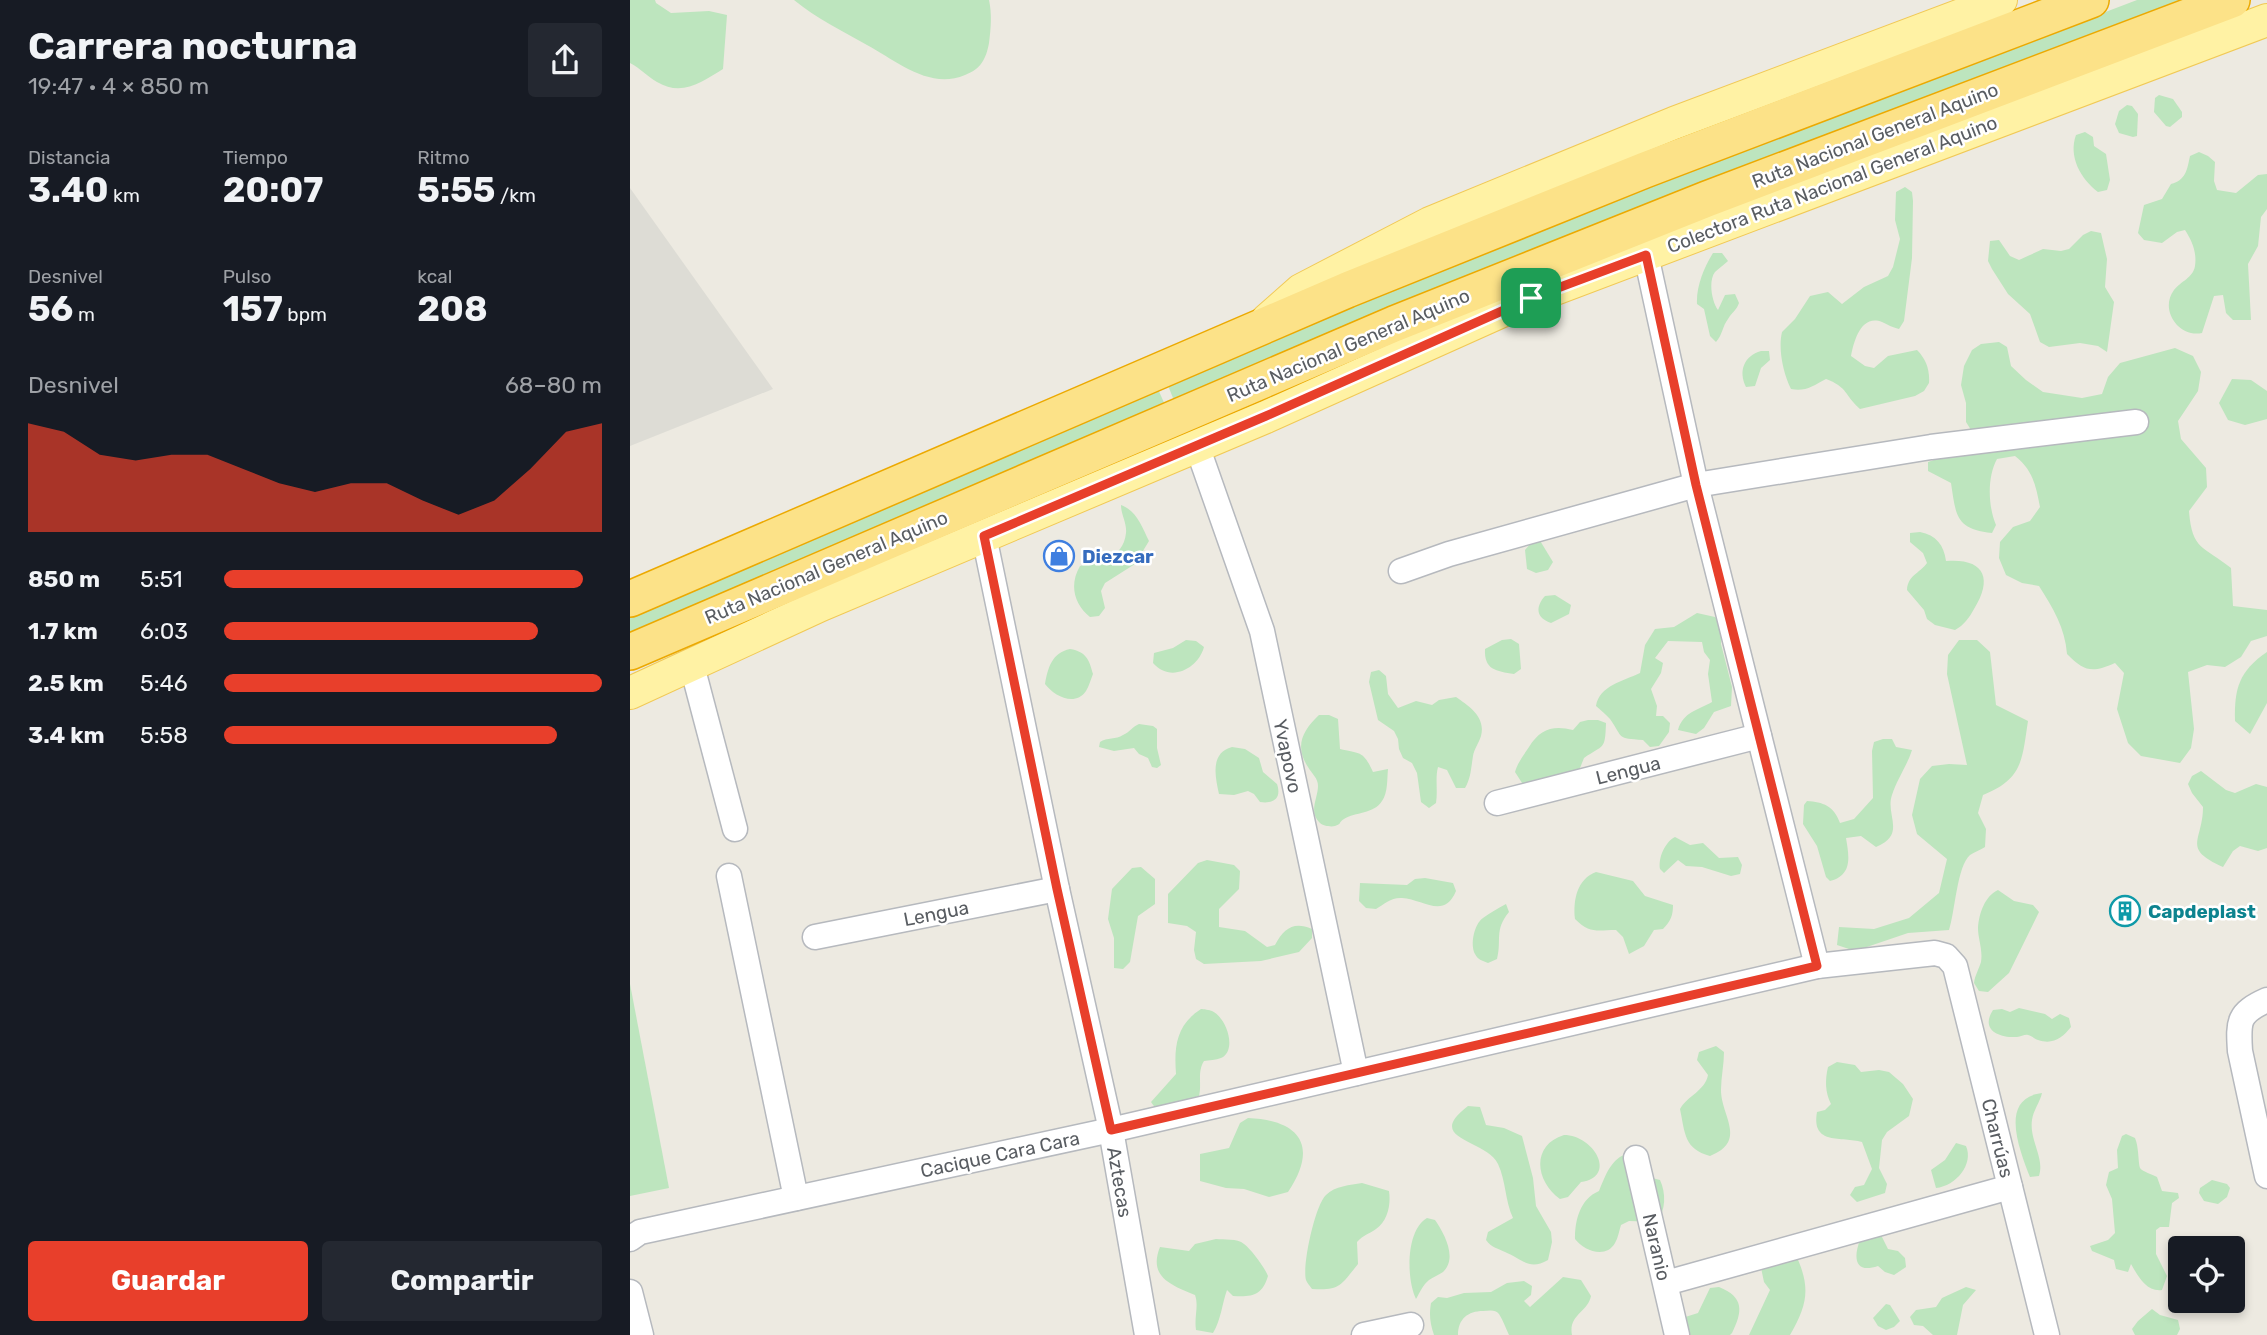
<!DOCTYPE html>
<html lang="es">
<meta charset="utf-8">
<style>
:root{--surface:#171b24;--page:#242831;--text:#f1f3f6;--muted:#9ea1a6;--accent:#e83f2b}
body{margin:0;font-family:Rubik,sans-serif;background:var(--page);color:var(--text);height:100vh;display:flex;flex-direction:column;font-size:26px;white-space:nowrap}
*{box-sizing:border-box;margin:0}
p{font-size:23px;color:var(--muted)}
.icon{flex:none;width:38px;height:38px;fill:none;stroke:currentColor;stroke-width:2;stroke-linecap:round;stroke-linejoin:round}
.map{position:relative;flex:1;overflow:hidden}
.side{display:flex;flex-direction:column;background:var(--surface);width:630px}
.side>*{flex:none}
.controls{position:absolute;left:1538px;top:1236px;display:grid;gap:14px}
.controls a{display:grid;place-items:center;width:77px;height:77px;border-radius:7px;background:var(--surface);box-shadow:0 4px 10px #0003;font-size:35px}
.pin{position:absolute;display:grid;place-items:center;width:60px;height:60px;color:#fff;margin:-30px;border-radius:14px;box-shadow:0 4px 10px #0006}
.round{display:grid;place-items:center;flex:none;width:74px;height:74px;border-radius:7px;background:var(--page)}
.head{display:flex;align-items:center;justify-content:space-between;height:119px;padding:0 28px}
h1{font-size:38px;font-weight:700;line-height:52px}
.figures{display:grid;grid-template-columns:repeat(3,1fr);gap:10px;height:119px;padding:7px 28px}
.figures div{display:grid;align-content:center}
.figures b{font-size:35px;font-weight:700}
.figures small{font-size:19px;font-weight:400}
.figures p{font-size:19px}
.chart{height:196px;padding:14px 28px}
.chart p{display:flex;justify-content:space-between}
.chart svg{width:100%;height:126px;margin-top:7px;fill:var(--accent);opacity:.7}
.action{display:flex;gap:14px;margin-top:auto;padding:14px 28px}
.action a{flex:1;height:80px;border-radius:7px;background:var(--accent);color:#fff;font-size:28px;font-weight:700;line-height:80px;text-align:center}
.action a+a{background:var(--page);color:var(--text)}
ul{padding:0 28px;list-style:none;font-size:23px}
li{display:grid;grid-template-columns:112px 84px 1fr;align-items:center;height:52px}
li i{height:18px;border-radius:9px;background:var(--accent)}
main{display:flex;flex:1;min-height:0}
.map>svg:first-child{display:block}
.industrial{fill:#dddcd5}
.green{fill:#bde5be}
.lines{fill:none;stroke-linecap:round;stroke-linejoin:round}
.minor-casing{stroke:#b6b9be;stroke-width:27}
.major-casing{stroke:#f1c956;stroke-width:34}
.highway-casing{stroke:#eca901;stroke-width:38}
.minor{stroke:#fff;stroke-width:24}
.major{stroke:#fff2a4;stroke-width:32}
.highway{stroke:#fce288;stroke-width:35}
.route-casing{stroke:#fff;stroke-width:14}
.route{stroke:#e83f2b;stroke-width:9}
.labels{text-anchor:middle;stroke-width:5;stroke-linejoin:round;paint-order:stroke}
.street-label{font-size:19px;fill:#595d62;stroke:#fff}
.shop-label{font-size:19px;font-weight:bold;fill:#366cbe;stroke:#fff;text-anchor:start}
.culture-label{font-size:19px;font-weight:bold;fill:#0d838f;stroke:#fff;text-anchor:start}
</style>
<main>
<section class="side">
<div class="head"><div><h1>Carrera nocturna</h1><p>19:47 · 4 × 850 m</p></div><a class="round"><svg class="icon" aria-label="share" viewBox="0 0 24 24"><path d="M12 15V3M7 8l5-5 5 5M5 13v7h14v-7"/></svg></a></div>
<div class="figures">
<div><p>Distancia</p><b>3.40<small> km</small></b></div>
<div><p>Tiempo</p><b>20:07</b></div>
<div><p>Ritmo</p><b>5:55<small> /km</small></b></div>
</div>
<div class="figures">
<div><p>Desnivel</p><b>56<small> m</small></b></div>
<div><p>Pulso</p><b>157<small> bpm</small></b></div>
<div><p>kcal</p><b>208</b></div>
</div>
<div class="chart"><p><span>Desnivel</span>68–80 m</p>
<svg viewBox="0 0 160 44" preserveAspectRatio="none"><path d="M0 44V6L10 9L20 17L30 19L40 17L50 17L60 22L70 27L80 30L90 27L100 27L110 33L120 38L130 33L140 22L150 9L160 6V44z"/></svg>
</div>
<ul>
<li><b>850 m</b>5:51<i style="width:95%"></i></li>
<li><b>1.7 km</b>6:03<i style="width:83%"></i></li>
<li><b>2.5 km</b>5:46<i style="width:100%"></i></li>
<li><b>3.4 km</b>5:58<i style="width:88%"></i></li>
</ul>
<div class="action"><a>Guardar</a><a>Compartir</a></div>
</section>
<div class="map">
<svg width="1637" height="1335" viewBox="0 0 1637 1335">
<rect width="100%" height="100%" fill="#edeae1"/>
<!-- industrial -->
<polygon class="industrial" points="0,188 143,389 0,446"/>
<!-- green -->
<g class="green">
<path d="M0,0H25L26,3L41,13L79,11L97,15L93,69C72,82 52,97 27,82C17,76 10,68 0,63Z"/>
<path d="M164,0H359C362,14 361,28 359,43C356,59 351,69 335,75C299,90 267,61 237,45C212,31 186,18 164,0Z"/>
<polygon points="1507,0 1568,0 545,403 537,383 1000,193"/>
<polygon points="1529,95 1543,99 1552,112 1552,117 1540,127 1536,126 1524,112 1525,98"/>
<polygon points="1497,105 1502,106 1508,114 1507,136 1503,137 1489,133 1485,124 1489,111"/>
<path d="M1455,132L1463,137L1464,146L1476,154L1480,180L1477,190L1468,192C1451,179 1438,157 1446,135Z"/>
<path d="M1569,152L1578,156L1585,162L1584,181L1587,190L1606,193L1628,175L1637,174V209L1631,217L1628,246L1618,264L1621,320H1603L1596,313L1593,295L1584,296L1572,333C1549,338 1529,310 1544,290C1551,281 1563,278 1565,266C1567,252 1562,241 1555,230L1547,232L1532,243L1514,240L1508,233L1514,205L1532,199L1541,184C1556,180 1557,170 1560,156Z"/>
<path d="M1275,187L1282,192L1283,201L1282,258L1274,321L1269,329C1262,327 1258,325 1252,322C1231,314 1224,341 1221,356L1235,366L1244,368L1258,356L1287,350C1296,359 1300,370 1299,383L1294,391L1285,396L1230,409C1215,396 1218,387 1196,379C1183,386 1175,392 1161,389C1153,373 1148,349 1152,332L1165,319L1180,296L1198,292L1212,304L1234,287L1258,276L1263,267L1270,239L1265,220L1266,192Z"/>
<polygon points="1461,231 1471,233 1477,259 1475,287 1484,302 1477,352 1468,346 1450,343 1419,347 1410,342 1400,314 1378,294 1362,269 1358,261 1360,241 1369,240 1380,256 1389,260 1413,249 1431,251 1439,249 1453,235"/>
<path d="M1083,253H1092L1098,261C1094,265 1089,268 1085,272C1078,281 1082,302 1088,310L1095,295L1105,294L1109,303C1106,311 1102,312 1098,319C1092,327 1093,334 1086,342L1080,336L1074,309L1067,304C1066,287 1074,267 1083,253Z"/>
<path d="M1369,342L1377,347L1381,366L1396,380L1413,392L1452,398L1472,394L1478,377L1490,363L1545,348L1563,356L1571,372L1568,391L1548,421L1551,439L1576,468L1577,487L1559,511C1562,551 1574,546 1601,568L1603,606L1637,610V636L1621,641L1611,657L1595,667L1577,665L1558,672L1564,729L1561,748L1550,763L1511,756L1498,743L1487,709L1494,673L1485,663C1462,673 1455,672 1437,654C1435,628 1423,608 1409,586L1392,583L1376,575L1369,558L1370,542L1383,527L1400,521L1410,507C1406,486 1403,470 1385,456L1367,459C1357,477 1358,506 1366,525L1362,533C1325,529 1326,515 1321,483L1298,471V462L1325,453L1346,438L1336,422V403L1331,385L1334,366L1342,350L1351,344Z"/>
<path d="M1131,351H1139L1140,360L1131,368L1125,386L1116,387C1108,371 1114,356 1131,351Z"/>
<polygon points="1602,379 1621,380 1637,391 1637,419 1615,425 1598,420 1589,403"/>
<polygon points="527,387 536,407 0,639 0,616"/>
<path d="M491,505C507,511 512,527 519,541L505,564L475,583L471,591L475,608L469,616L460,617C444,604 439,585 450,566C469,560 493,560 496,533C497,523 491,515 491,505Z"/>
<path d="M1290,532C1306,535 1314,545 1316,561C1353,558 1364,577 1344,609C1339,618 1334,625 1325,630L1305,625L1297,619L1294,610L1277,590C1278,575 1289,574 1297,563L1293,553L1280,542V533Z"/>
<polygon points="909,539 923,562 918,570 906,573 897,569 895,550 901,543"/>
<path d="M925,595L941,605L939,614L921,623C906,618 905,607 915,596Z"/>
<path d="M1067,613L1085,617L1092,625L1091,644L1102,687L1101,706L1084,712L1074,728L1066,734L1048,730C1053,712 1068,710 1082,702L1078,674L1080,660L1074,652L1072,642L1038,641L1025,658L1033,663L1031,673L1021,689L1027,706L1026,716H1033L1040,723L1039,732L1029,746L1020,747L1013,740C986,738 994,739 980,719C976,715 971,710 966,706C969,686 993,681 1010,673L1015,645L1025,629L1044,627Z"/>
<path d="M881,639L889,644L891,669L884,674C866,671 854,670 855,649L872,640Z"/>
<path d="M556,640L566,641L574,647C568,669 540,683 523,663L524,653L543,648Z"/>
<path d="M1329,640H1347L1360,652L1366,705L1398,721C1392,760 1393,779 1353,795L1348,813L1356,829L1355,847C1351,850 1344,852 1340,855C1327,866 1325,912 1319,930L1278,933L1225,951L1207,945L1209,927L1244,929L1279,918L1309,893L1317,859L1287,834L1282,815L1290,779L1302,766L1319,764L1337,765L1317,674L1318,655Z"/>
<path d="M440,649C457,652 459,660 463,674C461,679 459,686 456,691C445,707 424,696 415,684C418,667 422,653 440,649Z"/>
<path d="M1637,652V703L1620,734L1605,721C1604,689 1609,671 1637,652Z"/>
<path d="M749,670L756,676L758,694L768,708L786,701L802,705L809,700L826,697C839,706 856,717 851,736C849,743 844,749 843,756C841,768 841,778 835,788H826L817,770L808,767C805,778 808,791 806,803L799,808L791,802L787,773L782,763L773,758L769,749L768,739L764,731L748,720L739,682L741,672Z"/>
<path d="M689,715H699L708,719L710,749C730,754 733,750 743,772L758,769C757,779 758,793 752,801C744,814 725,812 714,819C707,824 713,823 705,826C701,827 693,826 690,823C678,812 688,798 688,786C688,778 682,774 678,767C664,746 673,730 689,715Z"/>
<path d="M958,720H968L976,723C975,751 974,744 954,758L944,783L894,786L885,772C888,762 893,756 899,747C910,729 923,725 943,730L950,722Z"/>
<path d="M509,724L523,726L527,729V748L531,765L527,768L522,767L518,758L509,754L504,748L484,751L469,747L470,742C477,737 486,740 493,735C500,732 502,727 509,724Z"/>
<path d="M1253,739H1262L1266,747L1282,750C1277,766 1267,779 1262,795C1255,815 1277,834 1246,847L1231,836L1216,838C1219,856 1223,875 1200,881L1196,877L1187,846L1173,824L1174,805L1177,801C1193,802 1204,806 1210,823L1224,819L1243,798L1242,751L1244,742Z"/>
<path d="M602,747L615,749L629,758L633,772L647,784C652,799 643,804 630,802L624,794L618,791L604,795L589,794C585,776 580,753 602,747Z"/>
<path d="M1571,771L1596,790L1605,793L1626,784L1637,787V848L1628,851L1610,846L1603,851L1593,867C1551,848 1573,841 1573,807L1562,793L1558,784L1562,776Z"/>
<path d="M1045,837L1060,845L1073,843L1089,858L1108,857L1112,865L1110,874L1101,876L1072,867L1056,866L1048,860L1034,873L1030,869C1028,858 1035,842 1045,837Z"/>
<path d="M577,860L604,865L610,871L609,889L589,909V927L615,931L637,947L645,945C654,928 664,921 682,929V938L669,952L631,961L574,964L566,959L564,950L566,932L557,926L538,923V894L568,863Z"/>
<polygon points="511,867 525,879 525,904 508,916 500,962 493,969 484,968 484,938 478,919 482,889 502,868"/>
<path d="M966,872L1003,881L1015,896L1043,905C1043,915 1041,921 1033,929L1024,930L1014,946L999,954L993,937L986,930C967,930 960,934 945,919C943,900 947,879 966,872Z"/>
<path d="M795,878L823,883L826,891C814,920 793,899 772,898C762,897 754,904 746,909L736,908L729,901L730,883L777,885L785,879Z"/>
<path d="M1368,890L1384,901L1403,905L1409,912L1379,973L1358,992L1349,991L1344,983C1345,975 1349,969 1351,962C1353,950 1348,939 1348,928C1349,913 1355,896 1368,890Z"/>
<path d="M876,904L879,912C864,930 872,940 867,959L858,963C853,961 848,960 845,954C840,945 844,924 853,918C860,913 868,908 876,904Z"/>
<polygon points="0,984 39,1188 0,1196"/>
<path d="M1389,1008L1415,1014L1422,1019L1430,1014L1439,1018L1441,1027C1432,1038 1423,1045 1408,1040C1405,1039 1402,1036 1398,1035C1395,1034 1391,1037 1387,1037C1369,1038 1350,1030 1363,1010L1372,1009L1380,1012Z"/>
<path d="M571,1009C573,1009 580,1010 582,1011C596,1017 608,1050 591,1058C586,1060 579,1060 574,1061C567,1072 572,1084 569,1096L526,1109L521,1102L546,1074C544,1047 546,1025 571,1009Z"/>
<path d="M1086,1046L1094,1052C1094,1065 1091,1077 1091,1090C1091,1116 1118,1141 1080,1156C1054,1149 1055,1133 1050,1109C1057,1096 1075,1091 1078,1075L1067,1060L1069,1052Z"/>
<path d="M1207,1062L1225,1065L1231,1072L1249,1070L1259,1072L1273,1084L1283,1099L1279,1116L1257,1132L1252,1140L1249,1168L1257,1184L1255,1193L1227,1202L1220,1195L1225,1187L1234,1185L1242,1169L1232,1142C1212,1136 1181,1146 1187,1112L1195,1110L1201,1104C1195,1092 1195,1080 1198,1067Z"/>
<path d="M1412,1093C1410,1102 1403,1111 1402,1120C1399,1140 1415,1158 1409,1176L1400,1177C1390,1151 1368,1098 1412,1093Z"/>
<path d="M838,1106L850,1107L856,1125L874,1128L892,1136L903,1178L906,1206L921,1232L922,1242L918,1260C899,1271 892,1259 875,1252C867,1248 862,1248 856,1240L858,1232L883,1218C875,1201 876,1181 868,1164C856,1139 793,1140 838,1106Z"/>
<path d="M618,1118C670,1120 689,1146 658,1192L639,1197L614,1189L596,1188L570,1181V1154L599,1148L610,1123Z"/>
<path d="M1496,1134L1505,1138C1509,1147 1508,1163 1510,1168C1513,1172 1522,1174 1527,1177L1532,1191L1548,1193L1549,1198L1542,1203L1539,1227H1530L1526,1230V1254L1537,1276L1532,1290C1516,1292 1508,1276 1501,1264L1498,1272L1486,1269L1484,1260L1462,1251L1460,1246L1478,1240L1485,1233L1482,1199L1476,1185L1479,1172L1488,1168L1487,1150L1492,1136Z"/>
<path d="M934,1135C964,1135 988,1177 951,1182L938,1197L930,1199C905,1181 901,1145 934,1135Z"/>
<path d="M1326,1143L1336,1146C1344,1164 1326,1186 1306,1188L1301,1170L1315,1160Z"/>
<path d="M1003,1152L1022,1178L1030,1180C1036,1193 1036,1210 1027,1222L999,1221L991,1225C989,1231 988,1238 985,1243C976,1259 954,1251 945,1239C945,1220 950,1199 969,1191C977,1172 982,1156 1003,1152Z"/>
<polygon points="1582,1180 1597,1184 1600,1188 1597,1197 1588,1204 1574,1201 1569,1193 1570,1188"/>
<path d="M732,1183L759,1191C761,1204 758,1221 746,1229C739,1234 733,1235 727,1242L728,1264C711,1285 710,1291 682,1289C680,1286 677,1283 676,1280C672,1266 685,1205 696,1195C705,1186 720,1185 732,1183Z"/>
<path d="M797,1218L805,1220C814,1233 828,1258 813,1272C809,1275 803,1277 799,1280C793,1285 790,1292 786,1299C776,1278 776,1230 797,1218Z"/>
<path d="M1251,1235L1258,1249L1268,1251L1275,1258L1276,1267L1264,1275L1255,1272L1248,1266C1225,1274 1223,1258 1230,1240Z"/>
<path d="M586,1239C594,1240 607,1238 614,1244C621,1249 635,1268 638,1276C632,1296 622,1297 603,1296L597,1290C592,1304 591,1320 583,1333L566,1330C564,1317 569,1306 565,1295C541,1285 518,1277 530,1247L559,1251L565,1244Z"/>
<path d="M1165,1253C1181,1287 1178,1304 1160,1335H1119L1140,1290L1134,1282L1130,1263Z"/>
<path d="M933,1277L951,1280L961,1296C958,1312 938,1315 942,1335H879C876,1329 873,1320 869,1314C865,1309 859,1311 853,1311C838,1311 828,1319 828,1335H804C800,1323 799,1315 801,1303L808,1297L817,1298L834,1293L861,1292L877,1283L894,1281L902,1286L901,1295L894,1301L900,1307Z"/>
<path d="M1089,1287C1114,1297 1113,1311 1102,1333L1100,1335H1047L1049,1319L1068,1313L1080,1288Z"/>
<polygon points="1336,1287 1346,1290 1333,1305 1327,1335 1303,1335 1293,1326 1284,1325 1280,1317 1286,1310 1306,1307 1312,1298"/>
<polygon points="1256,1304 1260,1305 1270,1321 1264,1327 1256,1330 1248,1326 1243,1318"/>
<polygon points="1522,1309 1530,1315 1548,1320 1550,1329 1547,1335 1505,1335 1502,1329 1508,1321"/>
</g>
<g class="lines">
<!-- minor casing -->
<g class="minor-casing">
<g id="minor">
<polyline points="1016,255 1066,485 1187,966"/>
<polyline points="567,446 632,631 726,1073"/>
<polyline points="354,536 427,889 481,1130 517,1335"/>
<polyline points="771,571 819,554 1066,485 1301,447 1506,422"/>
<polyline points="62,666 105,829"/>
<polyline points="867,803 1129,736"/>
<polyline points="99,876 166,1198"/>
<polyline points="185,937 427,889"/>
<path d="M1637,1000C1608,1013 1608,1021 1610,1051L1637,1176"/>
<polyline points="1006,1158 1047,1335"/>
<polyline points="0,1239 10,1232 481,1130 1187,966 1305,953 1316,956 1325,966 1417,1335"/>
<polyline points="1036,1283 1380,1187"/>
<polyline points="0,1292 11,1335"/>
<polyline points="734,1335 781,1325"/>
</g>
</g>
<!-- major casing -->
<g class="major-casing">
<g id="major">
<polyline points="637,320 671,290 800,223 1044,123 1371,0"/>
<polyline points="0,693 191,605 636,417 901,298 1637,20"/>
</g>
</g>
<!-- highway casing -->
<g class="highway-casing">
<g id="highway">
<polyline points="0,599 717,290 1015,170 1461,0"/>
<polyline points="0,652 764,324 1077,199 1602,0"/>
</g>
</g>
<!-- minor -->
<use href="#minor" class="minor"/>
<!-- major -->
<use href="#major" class="major"/>
<!-- highway -->
<use href="#highway" class="highway"/>
</g>
<g class="lines">
<!-- route casing -->
<g class="route-casing">
<polygon id="route" points="1016,255 1066,485 1187,966 481,1130 427,889 354,536 636,416 901,298"/>
</g>
<!-- route -->
<use href="#route" class="route"/>
</g>
<!-- icons -->
<defs>
<g id="shop-ring" transform="scale(1.575)"><circle r="9.5" fill="#fff" stroke="#3f7fe0" stroke-width="1.5"/><path d="M-5-2.5h2.3a2.7 3.5 0 0 1 5.4 0H5L5.5 6h-11ZM-1.5-2.5h3a1.5 2.3 0 0 0-3 0Z" fill="#3f7fe0"/></g>
<g id="building-ring" transform="scale(1.575)"><circle r="9.5" fill="#fff" stroke="#0f9aa8" stroke-width="1.5"/><path d="M-4-6H4V6H1V3H-1V6H-4ZM-2.5-4.3h1.7v1.8h-1.7ZM.8-4.3h1.7v1.8H.8ZM-2.5-1h1.7V.8h-1.7ZM.8-1h1.7V.8H.8Z" fill="#0f9aa8"/></g>
</defs>
<g fill-rule="evenodd">
<use href="#shop-ring" x="429" y="556"/>
<use href="#building-ring" x="1495" y="911"/>
</g>
<g class="labels">
<!-- street labels -->
<g class="street-label">
<text transform="translate(1245 135) rotate(-21)" y="7">Ruta Nacional General Aquino</text>
<text transform="translate(1202 184) rotate(-21)" y="7">Colectora Ruta Nacional General Aquino</text>
<text transform="translate(718 345) rotate(-23)" y="7">Ruta Nacional General Aquino</text>
<text transform="translate(196 567) rotate(-23)" y="7">Ruta Nacional General Aquino</text>
<text transform="translate(658 756) rotate(78)" y="7">Yvapovo</text>
<text transform="translate(998 770) rotate(-14)" y="7">Lengua</text>
<text transform="translate(306 913) rotate(-11)" y="7">Lengua</text>
<text transform="translate(1368 1138) rotate(76)" y="7">Charrúas</text>
<text transform="translate(370 1154) rotate(-12)" y="7">Cacique Cara Cara</text>
<text transform="translate(490 1182) rotate(80)" y="7">Aztecas</text>
<text transform="translate(1027 1247) rotate(77)" y="7">Naranio</text>
</g>
<!-- shop labels -->
<g class="shop-label">
<text x="452" y="563">Diezcar</text>
</g>
<!-- culture labels -->
<g class="culture-label">
<text x="1518" y="918">Capdeplast</text>
</g>
</g>
</svg>
<div class="controls">
<a><svg class="icon" aria-label="locate" viewBox="0 0 24 24"><circle cx="12" cy="12" r="6"/><path d="M12 2v4M12 18v4M2 12h4M18 12h4"/></svg></a>
</div>
<div class="pin" style="left:901px;top:298px;background:#1e9e55"><svg class="icon" aria-label="arrive" viewBox="0 0 24 24"><path d="M6 21V4h12l-3 4 3 4H6"/></svg></div>
</div>
</main>
